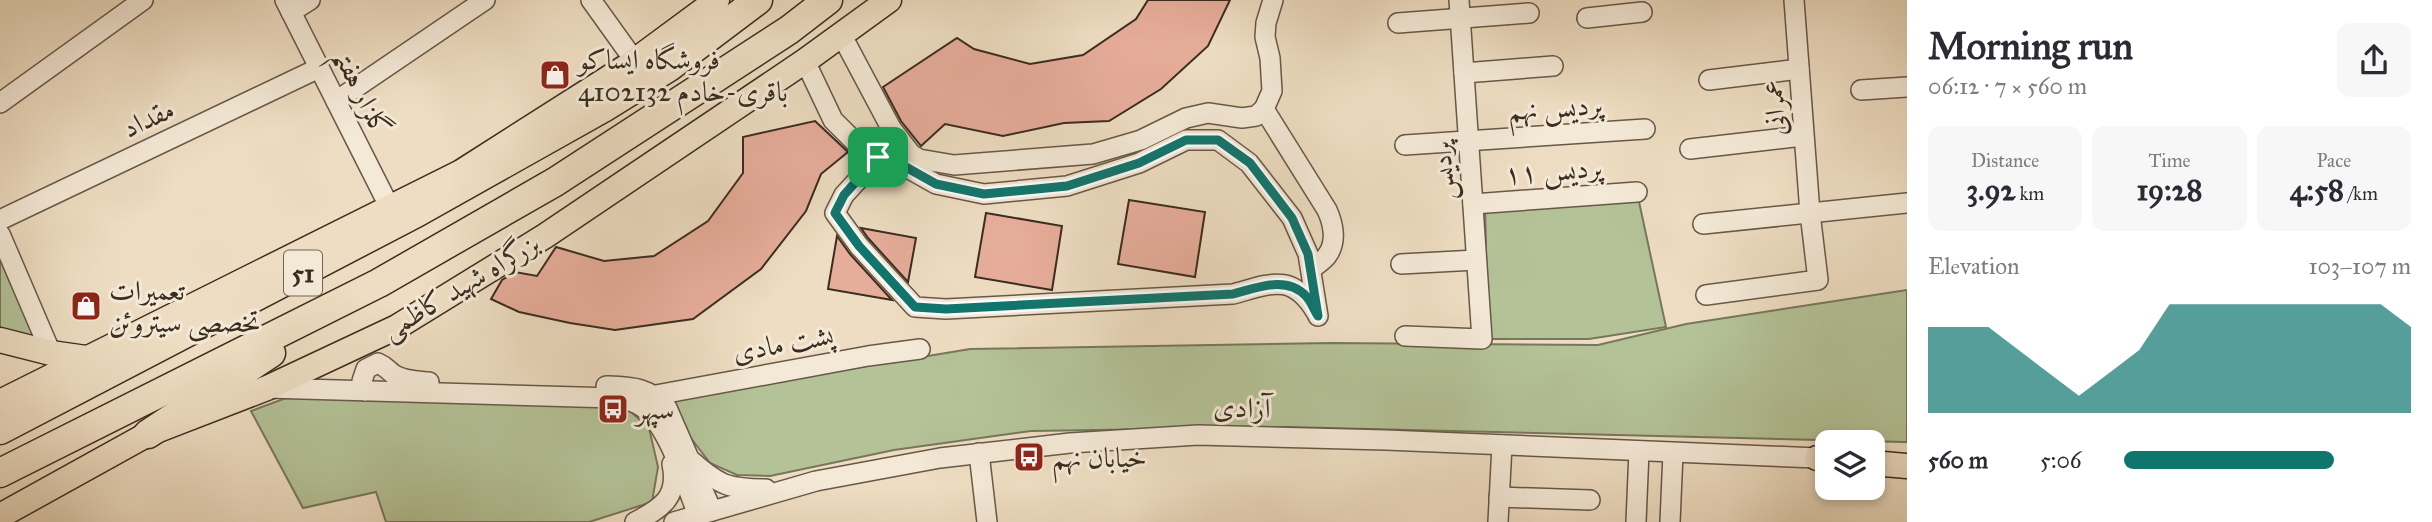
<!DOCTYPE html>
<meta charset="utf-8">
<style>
:root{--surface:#fff;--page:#f7f7f7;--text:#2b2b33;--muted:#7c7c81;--accent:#0f766e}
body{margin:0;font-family:"IM FELL Great Primer",Amiri,serif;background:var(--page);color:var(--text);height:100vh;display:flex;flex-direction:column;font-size:26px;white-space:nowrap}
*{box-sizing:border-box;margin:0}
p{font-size:23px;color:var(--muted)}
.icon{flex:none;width:38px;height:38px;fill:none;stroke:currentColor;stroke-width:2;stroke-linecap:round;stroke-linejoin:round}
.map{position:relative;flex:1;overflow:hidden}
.sheet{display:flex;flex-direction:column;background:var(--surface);width:525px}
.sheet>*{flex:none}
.buttons{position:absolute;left:1815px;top:430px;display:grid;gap:14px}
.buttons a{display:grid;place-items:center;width:70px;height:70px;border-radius:14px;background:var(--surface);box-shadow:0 4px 10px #0003;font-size:35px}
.pin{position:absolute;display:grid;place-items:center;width:60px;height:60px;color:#fff;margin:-30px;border-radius:14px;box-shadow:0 4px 10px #0006}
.round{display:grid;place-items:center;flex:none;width:74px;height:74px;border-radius:14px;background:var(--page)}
.headline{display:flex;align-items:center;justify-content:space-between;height:119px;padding:0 21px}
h1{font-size:38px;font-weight:700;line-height:52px}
.metrics{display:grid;grid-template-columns:repeat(3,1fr);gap:10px;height:119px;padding:7px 21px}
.metrics div{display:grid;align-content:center;border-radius:14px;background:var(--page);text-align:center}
.metrics b{font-size:30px;font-weight:700}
.metrics small{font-size:19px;font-weight:400}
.metrics p{font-size:19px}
.chart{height:196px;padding:14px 21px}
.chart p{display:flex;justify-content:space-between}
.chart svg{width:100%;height:126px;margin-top:7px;fill:var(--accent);opacity:.7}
ul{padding:0 21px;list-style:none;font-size:23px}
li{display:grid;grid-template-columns:112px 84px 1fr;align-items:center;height:52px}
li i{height:18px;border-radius:9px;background:var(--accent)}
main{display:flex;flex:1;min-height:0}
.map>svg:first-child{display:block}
.green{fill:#b4c297;stroke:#77775b;stroke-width:2}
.building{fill:#e7ad9b;stroke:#3a2c1f;stroke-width:2}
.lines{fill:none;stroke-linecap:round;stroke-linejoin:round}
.minor-casing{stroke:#675848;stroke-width:22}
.major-casing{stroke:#3a2c1f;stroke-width:27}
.highway-casing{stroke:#3a2c1f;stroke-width:31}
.minor{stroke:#f4e9d7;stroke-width:19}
.major{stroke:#eeddc2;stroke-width:24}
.highway{stroke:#eeddc2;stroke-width:28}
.route-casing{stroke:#fff;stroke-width:14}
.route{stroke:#0f766e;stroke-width:9}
.labels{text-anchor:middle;stroke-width:6;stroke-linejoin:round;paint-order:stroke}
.shield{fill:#f4e9d7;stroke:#726556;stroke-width:2}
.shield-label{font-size:26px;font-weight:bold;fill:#3a2c1f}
.poi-label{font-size:28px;fill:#3a2c1f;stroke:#f4e9d7;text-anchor:start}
.street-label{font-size:28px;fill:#3a2c1f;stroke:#f4e9d7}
</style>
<main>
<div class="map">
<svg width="1907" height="522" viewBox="0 0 1907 522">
<rect width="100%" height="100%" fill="#eeddc2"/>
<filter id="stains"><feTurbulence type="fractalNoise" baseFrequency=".00286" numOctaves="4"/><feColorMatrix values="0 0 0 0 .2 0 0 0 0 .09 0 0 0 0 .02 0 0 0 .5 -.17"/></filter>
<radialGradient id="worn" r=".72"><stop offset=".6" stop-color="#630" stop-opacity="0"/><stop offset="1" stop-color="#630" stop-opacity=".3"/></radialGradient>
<!-- green -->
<g class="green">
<polygon points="1638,197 1666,327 1589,339 1488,339 1485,205"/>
<polygon points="0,257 38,340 0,331"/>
<polygon points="1907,290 1907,442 1903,442 1286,427 1031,431 894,450 770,476 737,475 710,463 690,437 669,399 970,349 1330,343 1598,345 1686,324"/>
<polygon points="286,398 623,405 649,428 658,467 652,502 589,522 386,522 376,492 303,508 251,411"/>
</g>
<!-- building -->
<g class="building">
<polygon points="1148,0 1230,0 1208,46 1161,89 1109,121 1064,123 1003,136 945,124 921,146 901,121 883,87 957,38 974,49 1030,64 1083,55 1136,19"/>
<polygon points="815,121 848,152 821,174 806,211 761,269 693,319 615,330 570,323 519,312 491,299 502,280 515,272 537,276 556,247 604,261 654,256 708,221 743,173 743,137"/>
<polygon points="1129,200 1205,212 1195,277 1118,264"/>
<polygon points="986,213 1062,226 1052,290 975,277"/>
<polygon points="861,228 916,238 908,282 868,238"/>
<polygon points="837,236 850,254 892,300 828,289"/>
</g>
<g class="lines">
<!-- minor casing -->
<g class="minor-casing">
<g id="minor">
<polyline points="285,0 390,208"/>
<polyline points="591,0 634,60"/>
<polyline points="291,12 310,0"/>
<polyline points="1587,18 1642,12"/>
<polyline points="1398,23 1529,13"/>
<polyline points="841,34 891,128 911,154 919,159 954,165 1093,154 1141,140 1186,118 1208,113 1242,118 1256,116 1264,109 1272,91 1270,58 1265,37 1266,23 1273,0"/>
<polyline points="805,61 833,120 865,152 904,166 936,184 984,194 1067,186 1139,163 1186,140 1218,140 1249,163 1292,218 1308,254 1318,316"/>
<polyline points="1464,73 1553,66"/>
<polyline points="1709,80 1799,69"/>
<polyline points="1861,90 1907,87"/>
<polyline points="336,101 485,0"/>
<polyline points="0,103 143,0"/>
<path d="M1264,109L1327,210C1333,223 1337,241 1328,254C1325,260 1316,265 1311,269"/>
<polyline points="1405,145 1645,129"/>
<polyline points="1690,149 1803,136"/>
<path d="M879,157L844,195L835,213L859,246L915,307L946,309L1233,294C1270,284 1292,272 1316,312"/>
<polyline points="1473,204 1637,192"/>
<polyline points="0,220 319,68"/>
<polyline points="1703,224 1907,203"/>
<polyline points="0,234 51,353"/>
<polyline points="1401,264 1476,260"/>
<polyline points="1706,295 1818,280 1810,213 1794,0"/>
<polyline points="1405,336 1482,339 1459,0"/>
<path d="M606,386C633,387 649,387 667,408L712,511"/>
<path d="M268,388L614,398C621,400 629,400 635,403C666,415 686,486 698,515"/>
<path d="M365,391L362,381L366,369L378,363C385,366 387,369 393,374C403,381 417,381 429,382"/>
<polyline points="648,402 656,395 868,356 920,349"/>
<polyline points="979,453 987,522"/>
<path d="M693,462C720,486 730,489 766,489"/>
<polyline points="1499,497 1590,500"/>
<path d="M635,522C662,508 679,497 672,464"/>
<polyline points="674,522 816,481 940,458 1070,443 1198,435 1386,440 1817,458"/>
<polyline points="1498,522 1502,445"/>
<polyline points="1636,522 1639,451"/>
<polyline points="1670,522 1673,453"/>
</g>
</g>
<!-- major casing -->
<g class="major-casing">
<g id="major">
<polyline points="0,340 51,353 86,358"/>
<polyline points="0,402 461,172 629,65 717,0"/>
<polyline points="1817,458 1827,459"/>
<polyline points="1872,463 1907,466"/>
<polyline points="0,516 148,434 267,388 397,327 545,236 805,61 889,0"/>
</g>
</g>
<!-- highway casing -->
<g class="highway-casing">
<g id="highway">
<polyline points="0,430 416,213 603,108 669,67 758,0"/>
<polyline points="148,434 271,353"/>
<polyline points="0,473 379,283 555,182 789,30 828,0"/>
</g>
</g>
<!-- minor -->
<use href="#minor" class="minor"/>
<!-- major -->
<use href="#major" class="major"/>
<!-- highway -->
<use href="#highway" class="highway"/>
</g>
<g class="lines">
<!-- route casing -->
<g class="route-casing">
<path id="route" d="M1186,140H1218L1250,163L1292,218L1308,254L1318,316C1314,310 1311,301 1306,296C1286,275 1257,288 1233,294L946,309L915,307L859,246L835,213L844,195L878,157L904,166L936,184L984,194L1067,186L1139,163Z"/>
</g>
<!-- route -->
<use href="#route" class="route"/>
</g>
<!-- icons -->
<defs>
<g id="shop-square" transform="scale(1.575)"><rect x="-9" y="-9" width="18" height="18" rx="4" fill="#8f2418" stroke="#f4e9d7"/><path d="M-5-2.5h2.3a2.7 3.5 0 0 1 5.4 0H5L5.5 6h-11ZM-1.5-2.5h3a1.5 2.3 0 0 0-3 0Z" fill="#fff"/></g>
<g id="bus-square" transform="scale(1.575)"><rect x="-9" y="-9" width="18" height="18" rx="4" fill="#8f2418" stroke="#f4e9d7"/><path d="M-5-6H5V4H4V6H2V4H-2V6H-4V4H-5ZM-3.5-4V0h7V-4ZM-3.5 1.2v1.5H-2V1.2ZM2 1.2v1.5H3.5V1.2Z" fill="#fff"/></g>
</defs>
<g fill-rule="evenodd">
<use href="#shop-square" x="555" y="75"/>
<use href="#shop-square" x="86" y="306"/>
<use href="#bus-square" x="613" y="409"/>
<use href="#bus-square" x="1029" y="457"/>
</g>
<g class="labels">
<!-- shield labels -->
<rect class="shield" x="284" y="250.5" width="38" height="45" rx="5"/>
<g class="shield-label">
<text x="303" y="282">51</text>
</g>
<!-- poi labels -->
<g class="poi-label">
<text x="578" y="69">فروشگاه ایساکو<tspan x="578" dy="32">باقری-خادم 4102132</tspan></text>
<text x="109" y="300">تعمیرات<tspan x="109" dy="32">تخصصی سیتروئن</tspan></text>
<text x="636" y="419">سپهر</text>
<text x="1052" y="467">خیابان نهم</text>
</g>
<!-- street labels -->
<g class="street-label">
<text transform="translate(363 92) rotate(63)" y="10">گلزار هفتم</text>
<text transform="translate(1555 107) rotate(-4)" y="10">پردیس نهم</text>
<text transform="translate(1774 108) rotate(-94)" y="10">عمرانی</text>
<text transform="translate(148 118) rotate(-25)" y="10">مقداد</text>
<text transform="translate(1553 170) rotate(-4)" y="10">پردیس ۱۱</text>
<text transform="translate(1442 171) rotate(-94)" y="10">پردیس</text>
<text transform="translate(460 286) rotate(-31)" y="10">بزرگراه شهید کاظمی</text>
<text transform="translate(783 343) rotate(-10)" y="10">پشت مادی</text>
<text transform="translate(1242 407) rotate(2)" y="10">آزادی</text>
</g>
</g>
<rect width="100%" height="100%" filter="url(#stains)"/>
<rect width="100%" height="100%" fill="url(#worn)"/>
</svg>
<div class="buttons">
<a><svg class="icon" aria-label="layers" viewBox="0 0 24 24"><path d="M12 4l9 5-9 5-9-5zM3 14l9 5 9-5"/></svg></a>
</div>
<div class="pin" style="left:878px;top:157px;background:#1e9e55"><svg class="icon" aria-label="arrive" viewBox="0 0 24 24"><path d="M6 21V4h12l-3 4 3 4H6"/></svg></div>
</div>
<section class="sheet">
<div class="headline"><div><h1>Morning run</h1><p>06:12 · 7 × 560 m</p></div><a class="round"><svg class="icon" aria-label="share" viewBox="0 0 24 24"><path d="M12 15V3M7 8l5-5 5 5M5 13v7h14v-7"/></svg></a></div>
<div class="metrics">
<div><p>Distance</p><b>3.92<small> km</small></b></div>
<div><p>Time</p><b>19:28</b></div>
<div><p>Pace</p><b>4:58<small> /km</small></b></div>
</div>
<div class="chart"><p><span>Elevation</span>103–107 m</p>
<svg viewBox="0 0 160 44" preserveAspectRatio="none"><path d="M0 44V14L10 14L20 14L30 22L40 30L50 38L60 30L70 22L80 6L90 6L100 6L110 6L120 6L130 6L140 6L150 6L160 14V44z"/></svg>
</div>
<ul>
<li><b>560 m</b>5:06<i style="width:73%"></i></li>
</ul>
</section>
</main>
